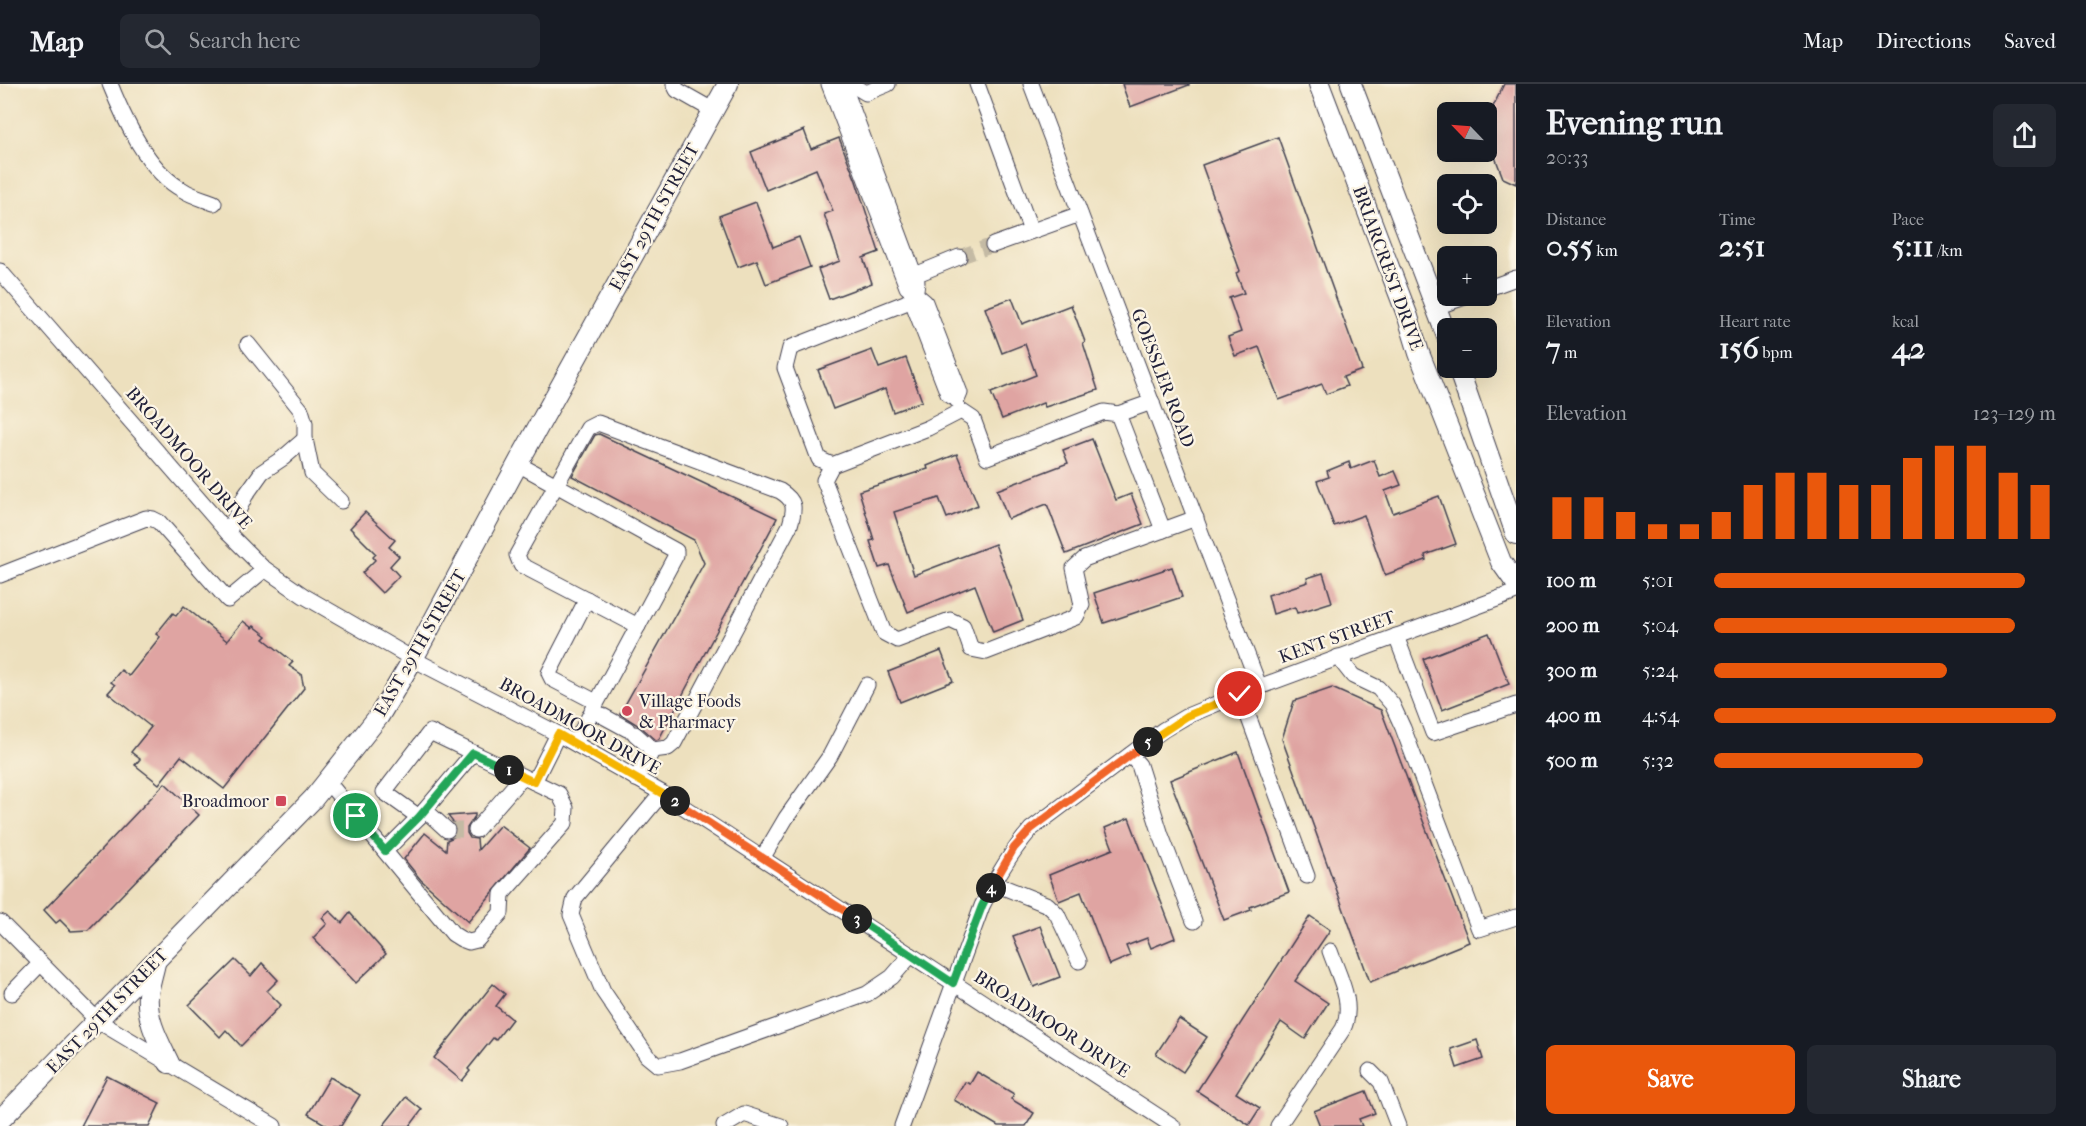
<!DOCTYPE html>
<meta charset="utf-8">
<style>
:root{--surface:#171b24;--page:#242831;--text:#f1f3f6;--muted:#9ea1a6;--line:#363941;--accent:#ea580c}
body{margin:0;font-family:"IM FELL French Canon",serif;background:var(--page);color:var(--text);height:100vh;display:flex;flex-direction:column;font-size:22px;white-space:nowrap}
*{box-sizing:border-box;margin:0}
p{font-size:20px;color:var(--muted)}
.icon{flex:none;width:33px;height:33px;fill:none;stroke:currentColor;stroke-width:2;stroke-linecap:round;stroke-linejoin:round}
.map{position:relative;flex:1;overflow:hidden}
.sheet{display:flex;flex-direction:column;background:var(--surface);width:570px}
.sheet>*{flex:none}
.needle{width:39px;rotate:295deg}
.fabs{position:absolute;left:1437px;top:18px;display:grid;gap:12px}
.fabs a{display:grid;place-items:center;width:60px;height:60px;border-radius:9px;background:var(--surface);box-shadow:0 6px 24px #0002;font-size:30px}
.pin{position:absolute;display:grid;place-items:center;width:51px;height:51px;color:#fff;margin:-26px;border:3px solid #fff;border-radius:50%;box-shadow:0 2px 6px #0007}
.km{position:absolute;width:30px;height:30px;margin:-15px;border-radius:50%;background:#222;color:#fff;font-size:16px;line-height:30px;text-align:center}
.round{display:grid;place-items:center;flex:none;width:63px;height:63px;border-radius:9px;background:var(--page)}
.summary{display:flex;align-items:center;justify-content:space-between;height:102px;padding:0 30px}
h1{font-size:33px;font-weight:700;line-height:45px}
.metrics{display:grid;grid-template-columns:repeat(3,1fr);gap:9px;height:102px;padding:6px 30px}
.metrics div{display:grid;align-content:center}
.metrics b{font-size:30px;font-weight:700}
.metrics small{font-size:16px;font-weight:400}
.metrics p{font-size:16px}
.chart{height:168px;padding:12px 30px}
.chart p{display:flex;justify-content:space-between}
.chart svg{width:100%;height:108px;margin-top:6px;stroke:var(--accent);stroke-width:6}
.action{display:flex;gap:12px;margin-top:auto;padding:12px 30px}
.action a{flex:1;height:69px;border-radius:9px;background:var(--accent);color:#fff;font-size:24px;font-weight:700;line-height:69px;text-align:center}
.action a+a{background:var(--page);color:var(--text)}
ul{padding:0 30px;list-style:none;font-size:20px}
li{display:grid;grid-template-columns:96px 72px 1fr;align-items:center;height:45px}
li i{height:15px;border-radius:8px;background:var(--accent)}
header{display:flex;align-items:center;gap:36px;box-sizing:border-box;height:84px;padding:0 30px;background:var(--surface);border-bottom:2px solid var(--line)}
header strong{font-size:28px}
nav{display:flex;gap:33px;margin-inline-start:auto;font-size:21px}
.search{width:420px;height:54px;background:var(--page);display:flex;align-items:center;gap:15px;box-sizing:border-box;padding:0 21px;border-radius:9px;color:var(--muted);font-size:22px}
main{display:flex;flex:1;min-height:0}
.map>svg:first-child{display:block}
.building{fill:#dfa4a2}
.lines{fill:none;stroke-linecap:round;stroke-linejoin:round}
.minor-tunnel{stroke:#c4baa4;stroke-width:15;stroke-dasharray:15 8;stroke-linecap:butt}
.minor-casing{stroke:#403e4f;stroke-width:17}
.major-casing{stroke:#403e4f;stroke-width:22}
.minor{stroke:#fff;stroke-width:15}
.major{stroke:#fff;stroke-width:20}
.split-1-casing{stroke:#fff;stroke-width:12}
.split-2-casing{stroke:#fff;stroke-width:12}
.split-3-casing{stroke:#fff;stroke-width:12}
.split-4-casing{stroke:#fff;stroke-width:12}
.split-5-casing{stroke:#fff;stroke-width:12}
.split-6-casing{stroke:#fff;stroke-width:12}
.split-1{stroke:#22a559;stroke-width:8}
.split-2{stroke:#f5b400;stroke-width:8}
.split-3{stroke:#f0652b;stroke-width:8}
.split-4{stroke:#22a559;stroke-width:8}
.split-5{stroke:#f0652b;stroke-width:8}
.split-6{stroke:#f5b400;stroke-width:8}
.poi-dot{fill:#d1495b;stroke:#fcf5e5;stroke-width:2}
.labels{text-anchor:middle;stroke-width:4.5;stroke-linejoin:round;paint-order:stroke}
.street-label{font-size:18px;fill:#22223b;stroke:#fcf5e5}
.poi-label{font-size:18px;fill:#22223b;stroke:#fcf5e5;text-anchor:start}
</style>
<header>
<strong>Map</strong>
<div class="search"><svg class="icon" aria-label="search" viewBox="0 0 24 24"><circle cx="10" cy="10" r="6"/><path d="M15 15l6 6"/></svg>Search here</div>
<nav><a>Map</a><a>Directions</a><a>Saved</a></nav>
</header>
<main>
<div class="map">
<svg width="1516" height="1042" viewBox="0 0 1516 1042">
<rect width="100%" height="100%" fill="#fcf5e5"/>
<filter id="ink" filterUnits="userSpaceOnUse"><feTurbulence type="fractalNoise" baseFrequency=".0167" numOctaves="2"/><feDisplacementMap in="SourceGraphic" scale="12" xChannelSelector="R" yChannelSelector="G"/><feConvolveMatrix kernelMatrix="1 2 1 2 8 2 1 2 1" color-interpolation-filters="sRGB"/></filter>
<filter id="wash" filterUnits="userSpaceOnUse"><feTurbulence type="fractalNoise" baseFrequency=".008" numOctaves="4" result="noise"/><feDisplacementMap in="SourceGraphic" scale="24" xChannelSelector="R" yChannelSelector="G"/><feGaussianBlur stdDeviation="1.35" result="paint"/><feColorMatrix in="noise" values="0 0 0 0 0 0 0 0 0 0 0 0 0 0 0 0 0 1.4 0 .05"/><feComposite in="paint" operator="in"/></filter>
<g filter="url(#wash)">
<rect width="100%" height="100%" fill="#ede0be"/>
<g id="blocks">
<!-- building -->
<g class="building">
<polygon points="1122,0 1189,0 1189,1 1130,23"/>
<polygon points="1504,0 1516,0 1516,100 1503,94 1486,49 1486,37"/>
<polygon points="804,46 811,65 839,54 856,97 879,168 863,174 872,199 829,215 818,185 840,177 824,130 833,127 816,85 766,106 751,68"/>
<polygon points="1278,53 1362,286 1343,293 1347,302 1326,310 1322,300 1279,316 1259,263 1235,272 1228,253 1241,248 1229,214 1244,209 1236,189 1240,187 1202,81"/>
<polygon points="756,118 773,163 799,153 810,183 766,200 757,176 738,183 719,132"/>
<polygon points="1012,214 1022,240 1071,221 1085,258 1083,259 1098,306 1045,323 1043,319 1002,335 991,309 1036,291 1025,260 1002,269 985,224"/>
<polygon points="872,266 879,284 906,274 922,317 893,328 885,305 833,325 818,286"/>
<polygon points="599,350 777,434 659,655 656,656 641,643 620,630 704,479 694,456 572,392 595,351"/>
<polygon points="1092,355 1116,416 1131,410 1143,440 1066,470 1047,420 1008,435 997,406 1068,379 1063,366"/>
<polygon points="957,370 978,421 947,434 939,414 894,428 914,491 995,460 1023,536 993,548 975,501 908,528 889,481 879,484 870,457 874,456 859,407 928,385 927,382"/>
<polygon points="1374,376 1380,393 1395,387 1401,401 1385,407 1393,429 1439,412 1456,460 1425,471 1426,476 1385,491 1364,431 1334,442 1317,397 1329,393 1327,387 1349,378 1351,385"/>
<polygon points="365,428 395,456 389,463 399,472 390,482 399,492 382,509 362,489 375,476 373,473 376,470 350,444"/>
<polygon points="1172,483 1182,513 1104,539 1094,509"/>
<polygon points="1323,489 1332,518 1297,529 1295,523 1273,530 1268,511 1308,498 1307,494"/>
<polygon points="184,522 227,557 243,537 252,544 254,542 267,552 264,555 293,578 289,582 301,590 304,604 224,705 181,672 159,700 135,681 140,675 131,668 151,643 108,609 115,601 111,598 121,586 129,592 160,553 156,550 173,529 176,532"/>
<polygon points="1489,549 1509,600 1442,626 1423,575"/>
<polygon points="941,567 953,597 900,618 888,588"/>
<polygon points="1332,604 1381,626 1469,858 1370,898 1282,655 1294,617"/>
<polygon points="1238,668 1289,808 1250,823 1251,826 1224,836 1170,696"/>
<polygon points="165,699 199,731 88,846 71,847 60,836 56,839 44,826"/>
<polygon points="475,730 475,732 467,744 467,749 470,754 477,755 478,766 500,741 530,764 468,838 421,796 404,775 425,749 446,766 447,756 454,753 457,747 456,742 448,732"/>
<polygon points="1129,734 1175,854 1151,864 1147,854 1126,862 1130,872 1109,881 1081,808 1059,817 1049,791 1113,765 1105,744"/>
<polygon points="330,827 342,839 350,829 386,870 356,899 313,854 327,840 322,834"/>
<polygon points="1310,832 1330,846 1295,897 1328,919 1305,955 1281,938 1236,1009 1260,1024 1249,1041 1197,1007"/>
<polygon points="1040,842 1060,893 1034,903 1013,852"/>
<polygon points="235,876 251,892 262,879 278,896 267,907 281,921 241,962 226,946 220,953 189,921"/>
<polygon points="493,900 505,910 496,922 512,935 496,956 493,954 468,985 470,987 462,997 434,974"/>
<polygon points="1179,935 1207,953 1183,988 1156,970"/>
<polygon points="1477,956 1483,975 1457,984 1451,965"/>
<polygon points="977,988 1014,1010 1011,1015 1034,1029 1026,1042 998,1042 954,1016 965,998 970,1000"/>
<polygon points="107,992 160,1019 149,1042 81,1042"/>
<polygon points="330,993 360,1011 341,1042 328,1042 308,1030"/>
<polygon points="1366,1007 1375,1029 1359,1035 1362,1042 1320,1042 1314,1027"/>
<polygon points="406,1013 422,1026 410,1042 383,1042"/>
</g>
</g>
</g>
<g filter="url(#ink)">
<use href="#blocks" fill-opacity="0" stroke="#403e4f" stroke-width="1.5"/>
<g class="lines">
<!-- minor-tunnel -->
<g class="minor-tunnel">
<polyline points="959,173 993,161"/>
<polyline points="447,746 476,746"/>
</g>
<!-- minor casing -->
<g class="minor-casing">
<g id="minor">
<path d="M110,0C124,35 148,88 183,106C192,112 204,115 214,119"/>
<polyline points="674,0 677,6 714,27"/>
<polyline points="829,0 907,203 925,218 960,309 957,316 948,310 914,222 917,198 843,0"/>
<polyline points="851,0 866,9 888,0"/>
<polyline points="977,0 1031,147"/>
<polyline points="1031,0 1259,602"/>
<polyline points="993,161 1080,130"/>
<polyline points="0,187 228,449 262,483 304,512 413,575 558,650 662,709 1173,1042"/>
<polyline points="915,191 959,173"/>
<polyline points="1486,205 1516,194"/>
<polyline points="1436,223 1468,212"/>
<polyline points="248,260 301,326 305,339 305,355 312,389 341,417"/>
<polyline points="1152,318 1118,330 1104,328 987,373 973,335 961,327 928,344 832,381 824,396 884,549 897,556 950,536 963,542 971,565 986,568 1076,533 1082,521 1074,484 1084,475 1196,434"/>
<polyline points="1118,330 1163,446"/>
<polyline points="518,380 676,467 676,471 575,659"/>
<polyline points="832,381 819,375 785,284 790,264 905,219 916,212"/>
<polyline points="228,449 245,412 262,388 283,374 305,355"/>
<polyline points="0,491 146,434 153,435 159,438 228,516 265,485"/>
<polyline points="587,515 549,589 552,595 596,618"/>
<polyline points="1396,552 1433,649 1516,621"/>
<polyline points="1338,573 1353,592 1378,604 1392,620 1403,644 1479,845 1516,833"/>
<polyline points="1240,610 1307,792"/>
<polyline points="592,626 627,645"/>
<polyline points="635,650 653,666"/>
<polyline points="1130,671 1139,681 1161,751 1194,837"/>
<path d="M636,695L653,666L668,664L674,659L790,441C795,424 796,417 780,407L598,339L588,344L517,471L521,481L638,542"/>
<polyline points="327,697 453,850 461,855 469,858 477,856 501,829 502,810 565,739 566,724 559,710 430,648 384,708 419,733"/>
<polyline points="534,698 558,650"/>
<polyline points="662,709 575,814 571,831 603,907 647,972 658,981 680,977 867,910 892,893 911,871"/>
<polyline points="425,726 447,746"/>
<polyline points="476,746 522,693"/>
<polyline points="385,767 419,733 473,669"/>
<polyline points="763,773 786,734 830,672 867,601"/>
<polyline points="993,799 1048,821 1057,830 1079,877"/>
<polyline points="0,838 98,937 274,1042"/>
<polyline points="12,909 40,880"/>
<polyline points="1370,987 1381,998 1398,1042"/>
<polyline points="724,1042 744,1030 781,1042"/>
<path d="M902,1042L982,822C996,793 1011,768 1031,745L1163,646L1187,632L1240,610L1516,508"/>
<path d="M1278,1042L1343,945C1355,920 1339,893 1330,867"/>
</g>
</g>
<!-- major casing -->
<g class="major-casing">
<g id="major">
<polyline points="1319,0 1408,233 1419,269 1501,478 1516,499"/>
<polyline points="1351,0 1448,255"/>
<polyline points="1458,284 1516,450"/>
<path d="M155,879C153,889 149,901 148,911C146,936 159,958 169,979"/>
<polyline points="0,1036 313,715 379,632 413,575 522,372 728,0"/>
</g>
</g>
<!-- minor -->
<use href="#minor" class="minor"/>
<!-- major -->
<use href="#major" class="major"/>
</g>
</g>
<g class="lines" filter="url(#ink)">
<!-- split-1 casing -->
<g class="split-1-casing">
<polyline id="split-1" points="356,732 385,767 419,733 473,669 509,686"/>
</g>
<!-- split-2 casing -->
<g class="split-2-casing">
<polyline id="split-2" points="509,686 534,698 558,650 675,717"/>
</g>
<!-- split-3 casing -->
<g class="split-3-casing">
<polyline id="split-3" points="675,717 857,835"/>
</g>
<!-- split-4 casing -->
<g class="split-4-casing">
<polyline id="split-4" points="857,835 953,899 982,822 991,804"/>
</g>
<!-- split-5 casing -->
<g class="split-5-casing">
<polyline id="split-5" points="991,804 1014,764 1031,745 1148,658"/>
</g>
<!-- split-6 casing -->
<g class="split-6-casing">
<polyline id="split-6" points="1148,658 1187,632 1240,610"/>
</g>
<!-- split-1 -->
<use href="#split-1" class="split-1"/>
<!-- split-2 -->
<use href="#split-2" class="split-2"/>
<!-- split-3 -->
<use href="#split-3" class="split-3"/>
<!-- split-4 -->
<use href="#split-4" class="split-4"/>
<!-- split-5 -->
<use href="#split-5" class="split-5"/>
<!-- split-6 -->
<use href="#split-6" class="split-6"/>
</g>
<!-- markers -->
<g class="poi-dot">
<circle cx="627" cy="627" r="6"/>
<rect x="275" y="711" width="12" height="12" rx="3"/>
</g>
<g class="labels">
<!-- street labels -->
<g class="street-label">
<text transform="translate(654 133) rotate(-61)" y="6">EAST 29TH STREET</text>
<text transform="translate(1388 184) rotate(70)" y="6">BRIARCREST DRIVE</text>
<text transform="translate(1163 294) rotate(69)" y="6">GOESSLER ROAD</text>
<text transform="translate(189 374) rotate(49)" y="6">BROADMOOR DRIVE</text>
<text transform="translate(1337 553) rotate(-20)" y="6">KENT STREET</text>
<text transform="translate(420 559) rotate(-60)" y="6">EAST 29TH STREET</text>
<text transform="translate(580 642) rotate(29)" y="6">BROADMOOR DRIVE</text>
<text transform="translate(107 927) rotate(-46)" y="6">EAST 29TH STREET</text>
<text transform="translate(1052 940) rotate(33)" y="6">BROADMOOR DRIVE</text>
</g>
<!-- poi labels -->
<g class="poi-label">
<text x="639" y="623">Village Foods<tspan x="639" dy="21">&amp; Pharmacy</tspan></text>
<text x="269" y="723" text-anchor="end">Broadmoor</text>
</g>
</g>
</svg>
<div class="fabs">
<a><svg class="needle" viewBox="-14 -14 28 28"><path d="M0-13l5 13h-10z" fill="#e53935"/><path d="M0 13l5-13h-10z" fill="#9ea1a6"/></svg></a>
<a><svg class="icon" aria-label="locate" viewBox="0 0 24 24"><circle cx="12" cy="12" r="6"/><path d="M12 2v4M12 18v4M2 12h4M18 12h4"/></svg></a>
<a>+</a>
<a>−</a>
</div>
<div class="pin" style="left:356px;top:732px;background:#1e9e55"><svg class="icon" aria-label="arrive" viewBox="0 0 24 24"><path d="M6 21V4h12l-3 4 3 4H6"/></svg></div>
<div class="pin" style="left:1240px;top:610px;background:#d93025"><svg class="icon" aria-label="check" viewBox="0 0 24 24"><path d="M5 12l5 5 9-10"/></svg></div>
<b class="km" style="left:509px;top:686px">1</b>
<b class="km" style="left:675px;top:717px">2</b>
<b class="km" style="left:857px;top:835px">3</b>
<b class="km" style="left:991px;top:804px">4</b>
<b class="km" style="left:1148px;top:658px">5</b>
</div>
<section class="sheet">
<div class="summary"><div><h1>Evening run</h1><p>20:33</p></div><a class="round"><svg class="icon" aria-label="share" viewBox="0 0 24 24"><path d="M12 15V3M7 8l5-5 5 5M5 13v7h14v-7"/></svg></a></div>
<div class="metrics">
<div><p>Distance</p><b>0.55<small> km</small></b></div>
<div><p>Time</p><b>2:51</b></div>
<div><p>Pace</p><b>5:11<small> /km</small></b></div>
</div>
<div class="metrics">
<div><p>Elevation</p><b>7<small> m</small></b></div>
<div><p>Heart rate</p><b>156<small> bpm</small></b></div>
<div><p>kcal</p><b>42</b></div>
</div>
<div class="chart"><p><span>Elevation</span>123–129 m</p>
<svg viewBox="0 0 160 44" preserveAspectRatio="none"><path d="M5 44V27M15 44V27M25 44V33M35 44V38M45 44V38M55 44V33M65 44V22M75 44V17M85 44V17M95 44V22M105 44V22M115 44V11M125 44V6M135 44V6M145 44V17M155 44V22"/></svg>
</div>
<ul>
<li><b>100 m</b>5:01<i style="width:91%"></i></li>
<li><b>200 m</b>5:04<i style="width:88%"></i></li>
<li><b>300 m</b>5:24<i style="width:68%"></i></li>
<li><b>400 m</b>4:54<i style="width:100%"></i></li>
<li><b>500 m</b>5:32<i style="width:61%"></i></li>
</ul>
<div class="action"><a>Save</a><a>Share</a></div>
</section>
</main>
